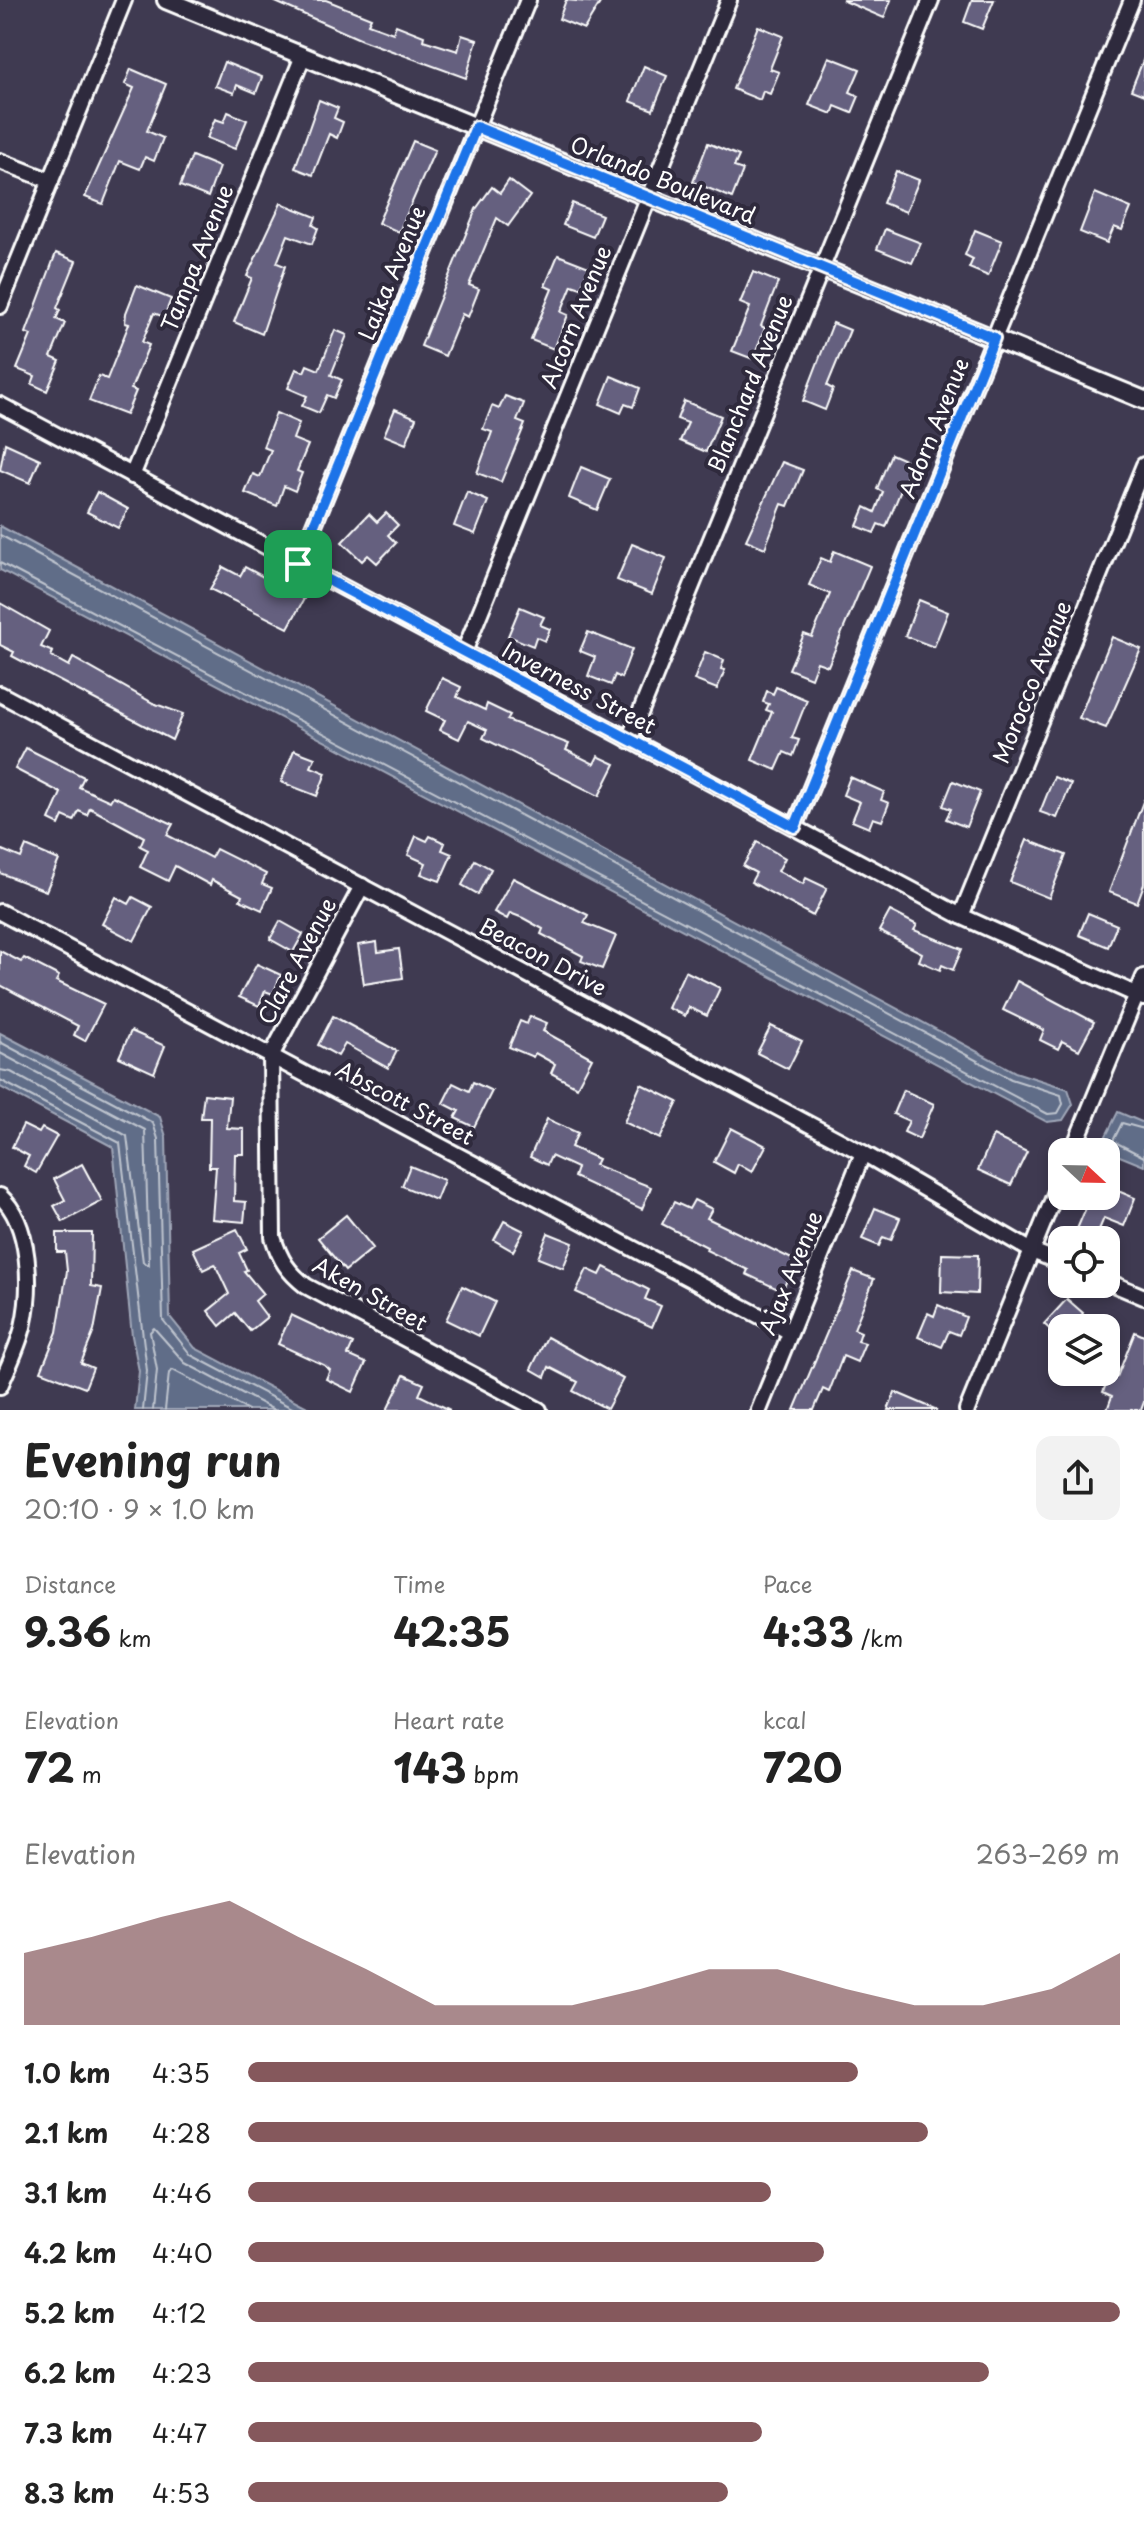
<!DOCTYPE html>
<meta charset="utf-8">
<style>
:root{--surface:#fff;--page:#f2f2f2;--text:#222;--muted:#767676;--accent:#85585c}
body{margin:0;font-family:"Playpen Sans",sans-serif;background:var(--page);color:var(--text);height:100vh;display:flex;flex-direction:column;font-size:30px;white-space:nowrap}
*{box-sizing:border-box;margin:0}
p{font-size:26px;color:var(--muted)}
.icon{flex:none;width:44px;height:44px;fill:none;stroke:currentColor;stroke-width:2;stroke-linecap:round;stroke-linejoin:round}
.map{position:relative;height:1410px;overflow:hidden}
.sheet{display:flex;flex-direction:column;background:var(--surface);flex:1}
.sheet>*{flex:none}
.needle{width:52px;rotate:112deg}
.buttons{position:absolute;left:1048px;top:1138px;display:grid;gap:16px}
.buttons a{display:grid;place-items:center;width:72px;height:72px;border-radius:16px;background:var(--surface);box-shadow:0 4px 12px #0003;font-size:40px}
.pin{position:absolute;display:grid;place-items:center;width:68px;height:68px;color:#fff;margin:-34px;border-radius:16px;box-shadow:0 4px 12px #0006}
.round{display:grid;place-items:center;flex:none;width:84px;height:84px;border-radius:16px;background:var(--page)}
.headline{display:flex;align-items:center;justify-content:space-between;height:136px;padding:0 24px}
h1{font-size:44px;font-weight:700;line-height:60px}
.metrics{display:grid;grid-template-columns:repeat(3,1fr);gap:12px;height:136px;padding:8px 24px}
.metrics div{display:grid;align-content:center}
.metrics b{font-size:40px;font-weight:700}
.metrics small{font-size:22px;font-weight:400}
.metrics p{font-size:22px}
.chart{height:224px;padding:16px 24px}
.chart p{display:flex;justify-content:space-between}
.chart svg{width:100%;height:144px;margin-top:8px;fill:var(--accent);opacity:.7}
ul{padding:0 24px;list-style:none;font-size:26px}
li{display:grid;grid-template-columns:128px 96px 1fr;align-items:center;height:60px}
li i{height:20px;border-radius:10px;background:var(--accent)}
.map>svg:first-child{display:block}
.water{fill:#606d88;stroke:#a0a7b8;stroke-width:2}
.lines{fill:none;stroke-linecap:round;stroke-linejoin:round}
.shore{stroke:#bfc5cf;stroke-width:2}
.building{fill:#65617f;stroke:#fff;stroke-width:2}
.minor-casing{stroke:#fff;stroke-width:20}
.tertiary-casing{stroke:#fff;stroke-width:22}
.minor{stroke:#2f2a3d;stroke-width:14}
.tertiary{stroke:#2f2a3d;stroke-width:16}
.route-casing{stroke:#fff;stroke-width:16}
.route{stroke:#1a73e8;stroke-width:10}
.labels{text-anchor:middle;stroke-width:8;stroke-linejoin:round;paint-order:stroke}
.street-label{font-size:22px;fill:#fff;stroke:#2f2a3d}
</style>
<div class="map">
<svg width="1144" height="1410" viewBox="0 0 1144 1410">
<rect width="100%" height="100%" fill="#3f3a51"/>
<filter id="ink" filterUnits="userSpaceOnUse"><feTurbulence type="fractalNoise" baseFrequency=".0125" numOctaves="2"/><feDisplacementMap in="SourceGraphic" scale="16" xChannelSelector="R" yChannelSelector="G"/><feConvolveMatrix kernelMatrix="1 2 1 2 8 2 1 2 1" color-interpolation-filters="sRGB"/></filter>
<g filter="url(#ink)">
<!-- water -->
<g class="water">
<polygon points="0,526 1015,1072 1068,1089 1073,1104 1063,1120 1047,1122 0,570"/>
<polygon points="0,1033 160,1117 166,1137 170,1317 195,1348 313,1410 135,1410 139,1371 132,1336 113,1147 0,1087"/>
<polygon points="1118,1112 1144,1123 1144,1166 1100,1148"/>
</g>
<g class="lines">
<!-- shore -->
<g class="shore">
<polyline points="0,535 1011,1079 1061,1095 1063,1104 1058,1113 1048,1114 0,563"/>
<polyline points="0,1042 153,1123 158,1139 163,1320 191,1355 296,1410"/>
<polyline points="0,1053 145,1130 149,1265 143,1262 127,1136 11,1072 0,1070"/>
<polyline points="0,1080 120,1143 147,1371 143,1410"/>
<polyline points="1144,1129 1122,1123 1113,1141 1144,1157"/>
<polyline points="153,1410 157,1370 150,1332 154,1328 185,1363 274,1410"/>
<polyline points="165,1410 169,1373 173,1370 248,1410"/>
</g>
</g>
<!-- building -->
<g class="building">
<polygon points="271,0 326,0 371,18 368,24 393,33 396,25 424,36 423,40 458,51 462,35 477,40 466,78 362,40"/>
<polygon points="566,0 600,3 584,29 559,19"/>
<polygon points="842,0 891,0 884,18"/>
<polygon points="972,0 994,0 982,29 964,22"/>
<polygon points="758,26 783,36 770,69 779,72 770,94 763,91 760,100 733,89"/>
<polygon points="829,57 860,69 850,92 859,96 852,113 835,106 832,114 809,105"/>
<polygon points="1144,58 1144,95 1131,90"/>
<polygon points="224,62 262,77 256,93 237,85 234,93 215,86"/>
<polygon points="644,66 667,76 653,110 630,101"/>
<polygon points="131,69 166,84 147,131 163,138 154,161 145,157 140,169 120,161 103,204 85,197 134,88 125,84"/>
<polygon points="319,100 338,108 334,118 343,122 337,138 329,134 313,175 295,168"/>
<polygon points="228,112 247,120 235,149 207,138 215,119 224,122"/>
<polygon points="413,141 435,150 399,232 378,223"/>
<polygon points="708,143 739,156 734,167 743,170 732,198 693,182"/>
<polygon points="192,156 219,167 208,197 180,186"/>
<polygon points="896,171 919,180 906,212 883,203"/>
<polygon points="509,180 530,196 508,226 497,218 469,285 479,289 468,317 462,314 445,356 421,346 476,209 492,187 500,193"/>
<polygon points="1095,193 1131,208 1122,230 1114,227 1107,243 1080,232"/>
<polygon points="281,203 316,217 313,225 318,228 312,244 288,235 277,263 285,266 262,334 234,322 252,278 247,276"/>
<polygon points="572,203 602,215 593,237 563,225"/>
<polygon points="885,229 921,243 912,263 877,249"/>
<polygon points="975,230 1002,241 988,276 969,268 973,259 965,255"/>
<polygon points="56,253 76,261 57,308 60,310 56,319 65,323 51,357 60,361 47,391 32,384 35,376 17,369 31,335 26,333"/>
<polygon points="558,255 589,267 581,288 572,285 561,312 568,315 554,349 531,340 552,289 545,286"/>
<polygon points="753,272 778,282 761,326 765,328 753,359 732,351 750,307 740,303"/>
<polygon points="137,285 171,299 164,317 154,313 142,342 149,345 131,389 136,391 126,415 89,401 99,376 107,379 129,324 125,323 126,313"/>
<polygon points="833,323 850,330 827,386 833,389 825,410 803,401"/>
<polygon points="335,330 347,335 331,375 342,380 334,398 327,395 319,413 302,406 307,396 288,388 296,369 304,372 307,365 319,370"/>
<polygon points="611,376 640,388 633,407 625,404 621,413 600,404"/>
<polygon points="505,396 524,403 517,421 525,424 501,482 477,473 492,432 483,429 492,406 499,409"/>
<polygon points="684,401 721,416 706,452 680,441 688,423 677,419"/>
<polygon points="395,409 416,418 406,444 384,435"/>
<polygon points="276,413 299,423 293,439 308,445 297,471 302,473 295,491 284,486 277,506 245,493 253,474 260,477 271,450 263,447"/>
<polygon points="5,443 40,459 30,483 0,470"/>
<polygon points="891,454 912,463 886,527 878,524 874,533 857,526 865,507 875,512 883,492 877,489"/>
<polygon points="782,462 803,470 788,506 782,504 765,548 746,540"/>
<polygon points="581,467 610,479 597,510 569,498"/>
<polygon points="97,492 128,509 118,528 87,512"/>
<polygon points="467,492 488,501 475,534 454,526"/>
<polygon points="386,513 398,525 388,535 396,543 377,563 368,555 362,561 342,542 369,514 377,522"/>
<polygon points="632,544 666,558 652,594 617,580"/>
<polygon points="834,551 870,566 828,666 817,662 811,678 789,669 804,634 812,637 830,594 809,585 821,558 830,562"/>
<polygon points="223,567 240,576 245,567 304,599 288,628 210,589"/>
<polygon points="919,600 948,612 934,647 905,636"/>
<polygon points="0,603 49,631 41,647 53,652 51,656 69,666 73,658 153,703 183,714 172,740 12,656 14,652 0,645"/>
<polygon points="520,607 544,617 540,625 550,629 545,641 536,637 533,646 508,636"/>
<polygon points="588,632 632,649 621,678 615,675 611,685 588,676 595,657 580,651"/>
<polygon points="1112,637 1141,649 1106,728 1079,718"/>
<polygon points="705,652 724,660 721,669 725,670 717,689 694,680"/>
<polygon points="442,678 461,687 457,697 485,710 487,704 510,715 507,720 569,744 566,750 594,764 598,756 615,764 599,796 483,738 487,730 468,721 459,739 440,730 445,720 426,711"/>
<polygon points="776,687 807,700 792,738 799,740 793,756 784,752 776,770 752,760 772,712 766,710 769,704 763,702 767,691 773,694"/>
<polygon points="26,748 84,777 79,787 110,801 113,796 173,824 167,835 211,858 216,849 266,874 262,884 272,888 262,910 240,900 242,896 212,880 210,885 175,866 168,881 140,867 148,850 140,846 144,837 90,808 87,815 79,811 74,821 63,816 59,825 49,820 61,793 15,769"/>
<polygon points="294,750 315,758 311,767 326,773 317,796 281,782"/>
<polygon points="850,777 884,792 881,800 889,803 882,821 873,818 869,828 852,821 860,802 843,795"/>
<polygon points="1054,777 1071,784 1057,818 1040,812"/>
<polygon points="953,781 980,792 966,827 946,819 951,809 943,806"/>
<polygon points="1144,799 1144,884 1137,903 1109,892"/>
<polygon points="416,836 427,841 430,836 445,843 442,850 452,854 440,881 421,874 426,863 408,855"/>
<polygon points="1027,840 1066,855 1049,898 1010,882"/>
<polygon points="757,842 785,858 778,871 803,884 806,878 827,888 813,916 751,882 756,873 743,866"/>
<polygon points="26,846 59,860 46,891 0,873 0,849 21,858"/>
<polygon points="475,860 491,869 478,894 462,885"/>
<polygon points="513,878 588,915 584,923 616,936 602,969 581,961 583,956 541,934 543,929 523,918 510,913 507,919 494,912"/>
<polygon points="116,897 129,904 133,897 152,907 134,941 102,924"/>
<polygon points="890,911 917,925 914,930 962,949 953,970 942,965 940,970 919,961 922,953 879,931"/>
<polygon points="1088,913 1117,925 1108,947 1079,935"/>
<polygon points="280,921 303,934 293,952 270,939"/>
<polygon points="377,942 378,952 399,949 403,978 364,984 358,945"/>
<polygon points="0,951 21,962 24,958 59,976 56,981 104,1004 85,1041 74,1035 78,1026 0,985"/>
<polygon points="257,964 281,975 273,994 265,991 259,1006 239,997"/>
<polygon points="685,971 720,988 707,1016 689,1007 685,1016 668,1008"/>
<polygon points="1017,981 1094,1022 1079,1050 1062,1041 1058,1049 1040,1040 1044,1030 1003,1010"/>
<polygon points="333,1016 397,1051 388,1068 345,1044 338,1056 318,1045"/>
<polygon points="530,1016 547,1023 543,1031 592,1058 577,1087 551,1073 555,1064 535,1053 533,1057 509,1047 520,1021 527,1024"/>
<polygon points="771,1026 802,1041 788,1069 757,1053"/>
<polygon points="131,1031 165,1046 154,1073 119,1057"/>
<polygon points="473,1082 492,1091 474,1127 455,1118 459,1111 443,1103 453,1083 469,1091"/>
<polygon points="641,1084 678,1102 660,1139 624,1122"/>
<polygon points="903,1090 934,1104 919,1139 904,1132 909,1121 893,1114"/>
<polygon points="204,1094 230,1097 227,1128 244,1129 244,1154 235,1154 234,1201 246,1202 244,1222 212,1219 216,1167 209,1167 210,1118 201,1118"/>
<polygon points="547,1119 578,1133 571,1147 598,1159 595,1165 651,1187 642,1209 574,1177 577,1168 551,1156 547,1165 530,1157"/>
<polygon points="23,1125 39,1133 42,1128 57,1136 36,1173 24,1166 29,1156 12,1147"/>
<polygon points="731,1128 766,1146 752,1172 738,1164 734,1173 714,1162"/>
<polygon points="993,1136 1027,1152 1011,1185 978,1170"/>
<polygon points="82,1164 102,1201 63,1222 54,1206 65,1200 54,1179"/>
<polygon points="410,1166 444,1180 436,1200 402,1186"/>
<polygon points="1106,1186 1135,1198 1124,1226 1104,1218 1096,1237 1077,1229 1091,1196 1106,1196"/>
<polygon points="694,1200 712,1209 707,1218 796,1261 782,1291 746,1274 748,1270 706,1250 707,1247 662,1224 674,1202 689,1209"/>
<polygon points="875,1208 900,1218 891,1240 883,1237 879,1246 862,1239"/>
<polygon points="346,1215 373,1248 345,1271 318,1238"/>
<polygon points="504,1221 524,1231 513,1251 494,1240"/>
<polygon points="237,1229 247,1249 239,1253 247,1270 244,1271 263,1294 255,1301 267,1317 250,1331 235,1313 220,1326 208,1311 229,1294 215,1264 203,1270 193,1249"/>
<polygon points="57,1233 92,1233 91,1286 102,1288 94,1331 81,1363 93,1368 85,1388 41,1371 57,1332 67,1271 65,1252 57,1252"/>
<polygon points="548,1233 573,1243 563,1268 538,1258"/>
<polygon points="942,1254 978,1255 977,1294 941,1292"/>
<polygon points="604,1267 649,1290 645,1299 661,1306 652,1327 576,1292 587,1269 600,1275"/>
<polygon points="853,1271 874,1279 854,1329 861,1332 858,1341 865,1343 857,1362 843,1356 829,1392 823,1389 814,1410 794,1410"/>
<polygon points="462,1286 495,1302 479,1336 446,1320"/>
<polygon points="1067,1299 1083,1313 1074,1328 1062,1328 1059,1338 1044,1324"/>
<polygon points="938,1305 966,1317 959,1335 949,1331 942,1347 918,1337 928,1313 934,1316"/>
<polygon points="291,1315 353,1344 348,1355 366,1363 353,1392 326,1379 330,1370 324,1365 278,1344"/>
<polygon points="1135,1332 1144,1336 1144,1402 1141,1410 1107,1410 1112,1396 1103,1392 1110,1374 1117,1377"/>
<polygon points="547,1337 623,1379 607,1409 573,1391 578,1382 549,1367 545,1377 531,1369"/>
<polygon points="404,1375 424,1384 419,1395 450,1410 387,1410"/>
<polygon points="895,1392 937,1410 888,1410"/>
</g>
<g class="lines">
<!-- minor casing -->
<g class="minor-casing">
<g id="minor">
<polyline points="0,161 51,181"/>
<polyline points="0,306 124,0"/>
<polyline points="0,405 961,916 1144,998"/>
<polyline points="132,476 303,56"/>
<polyline points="298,564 528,0"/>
<polyline points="464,652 729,0"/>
<polyline points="0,694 863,1153 1032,1251 1062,1263"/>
<polyline points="629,740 931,0"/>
<polyline points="795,827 1132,0"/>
<path d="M362,886L271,1056L273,1237C280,1260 288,1272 306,1286L539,1410"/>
<polyline points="0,912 790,1332"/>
<polyline points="961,916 1144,465"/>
<polyline points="1072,1152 1144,977"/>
<path d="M0,1196C31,1224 32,1288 23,1327C18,1347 8,1367 0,1386"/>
<polyline points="1106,1281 1144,1297"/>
<polyline points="759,1410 863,1153"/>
<polyline points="967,1410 1062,1177"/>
</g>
</g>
<!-- tertiary casing -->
<g class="tertiary-casing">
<polyline id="tertiary" points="166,0 1144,400"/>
</g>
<!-- minor -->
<use href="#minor" class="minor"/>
<!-- tertiary -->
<use href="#tertiary" class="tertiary"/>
</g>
</g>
<g class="lines" filter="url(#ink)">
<!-- route casing -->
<g class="route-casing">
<polygon id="route" points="476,127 994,338 795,827 298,564"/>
</g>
<!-- route -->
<use href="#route" class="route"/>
</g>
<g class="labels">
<!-- street labels -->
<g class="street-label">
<text transform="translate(663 180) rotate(22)" y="8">Orlando Boulevard</text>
<text transform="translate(197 258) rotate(-68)" y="8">Tampa Avenue</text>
<text transform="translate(392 273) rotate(-68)" y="8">Laika Avenue</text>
<text transform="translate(576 317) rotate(-68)" y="8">Alcorn Avenue</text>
<text transform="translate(750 384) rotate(-68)" y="8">Blanchard Avenue</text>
<text transform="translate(934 428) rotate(-68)" y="8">Adorn Avenue</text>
<text transform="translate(1032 682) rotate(-68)" y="8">Morocco Avenue</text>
<text transform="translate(579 688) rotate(28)" y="8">Inverness Street</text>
<text transform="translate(543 957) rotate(28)" y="8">Beacon Drive</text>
<text transform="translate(297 961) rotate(-62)" y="8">Clare Avenue</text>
<text transform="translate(405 1103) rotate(28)" y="8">Abscott Street</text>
<text transform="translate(791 1273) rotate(-68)" y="8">Ajax Avenue</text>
<text transform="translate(370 1294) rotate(29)" y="8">Aken Street</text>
</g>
</g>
</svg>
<div class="buttons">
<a><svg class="needle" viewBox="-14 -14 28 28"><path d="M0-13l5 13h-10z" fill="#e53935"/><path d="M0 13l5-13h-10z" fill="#767676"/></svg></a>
<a><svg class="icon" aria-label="locate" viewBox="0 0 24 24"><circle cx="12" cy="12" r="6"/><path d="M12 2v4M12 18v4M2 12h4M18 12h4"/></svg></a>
<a><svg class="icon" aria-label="layers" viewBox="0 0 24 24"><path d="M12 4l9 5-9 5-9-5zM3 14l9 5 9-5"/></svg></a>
</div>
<div class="pin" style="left:298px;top:564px;background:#1e9e55"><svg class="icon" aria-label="arrive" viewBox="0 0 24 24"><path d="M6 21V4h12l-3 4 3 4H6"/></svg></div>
</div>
<section class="sheet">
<div class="headline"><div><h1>Evening run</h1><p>20:10 · 9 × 1.0 km</p></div><a class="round"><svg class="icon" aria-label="share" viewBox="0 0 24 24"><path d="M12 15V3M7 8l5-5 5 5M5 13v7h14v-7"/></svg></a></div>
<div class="metrics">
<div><p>Distance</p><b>9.36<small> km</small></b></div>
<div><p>Time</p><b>42:35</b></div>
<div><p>Pace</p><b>4:33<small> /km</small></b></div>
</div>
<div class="metrics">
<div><p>Elevation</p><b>72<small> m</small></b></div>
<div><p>Heart rate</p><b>143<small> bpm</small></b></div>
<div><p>kcal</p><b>720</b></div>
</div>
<div class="chart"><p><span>Elevation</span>263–269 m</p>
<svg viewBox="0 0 160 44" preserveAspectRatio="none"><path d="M0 44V22L10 17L20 11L30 6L40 17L50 27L60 38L70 38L80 38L90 33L100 27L110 27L120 33L130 38L140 38L150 33L160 22V44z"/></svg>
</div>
<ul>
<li><b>1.0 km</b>4:35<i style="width:70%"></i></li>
<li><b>2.1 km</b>4:28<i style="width:78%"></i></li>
<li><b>3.1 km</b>4:46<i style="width:60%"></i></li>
<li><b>4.2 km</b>4:40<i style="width:66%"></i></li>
<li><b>5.2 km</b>4:12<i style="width:100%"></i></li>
<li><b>6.2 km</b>4:23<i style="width:85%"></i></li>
<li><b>7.3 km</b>4:47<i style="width:59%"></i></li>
<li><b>8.3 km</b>4:53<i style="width:55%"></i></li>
</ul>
</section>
